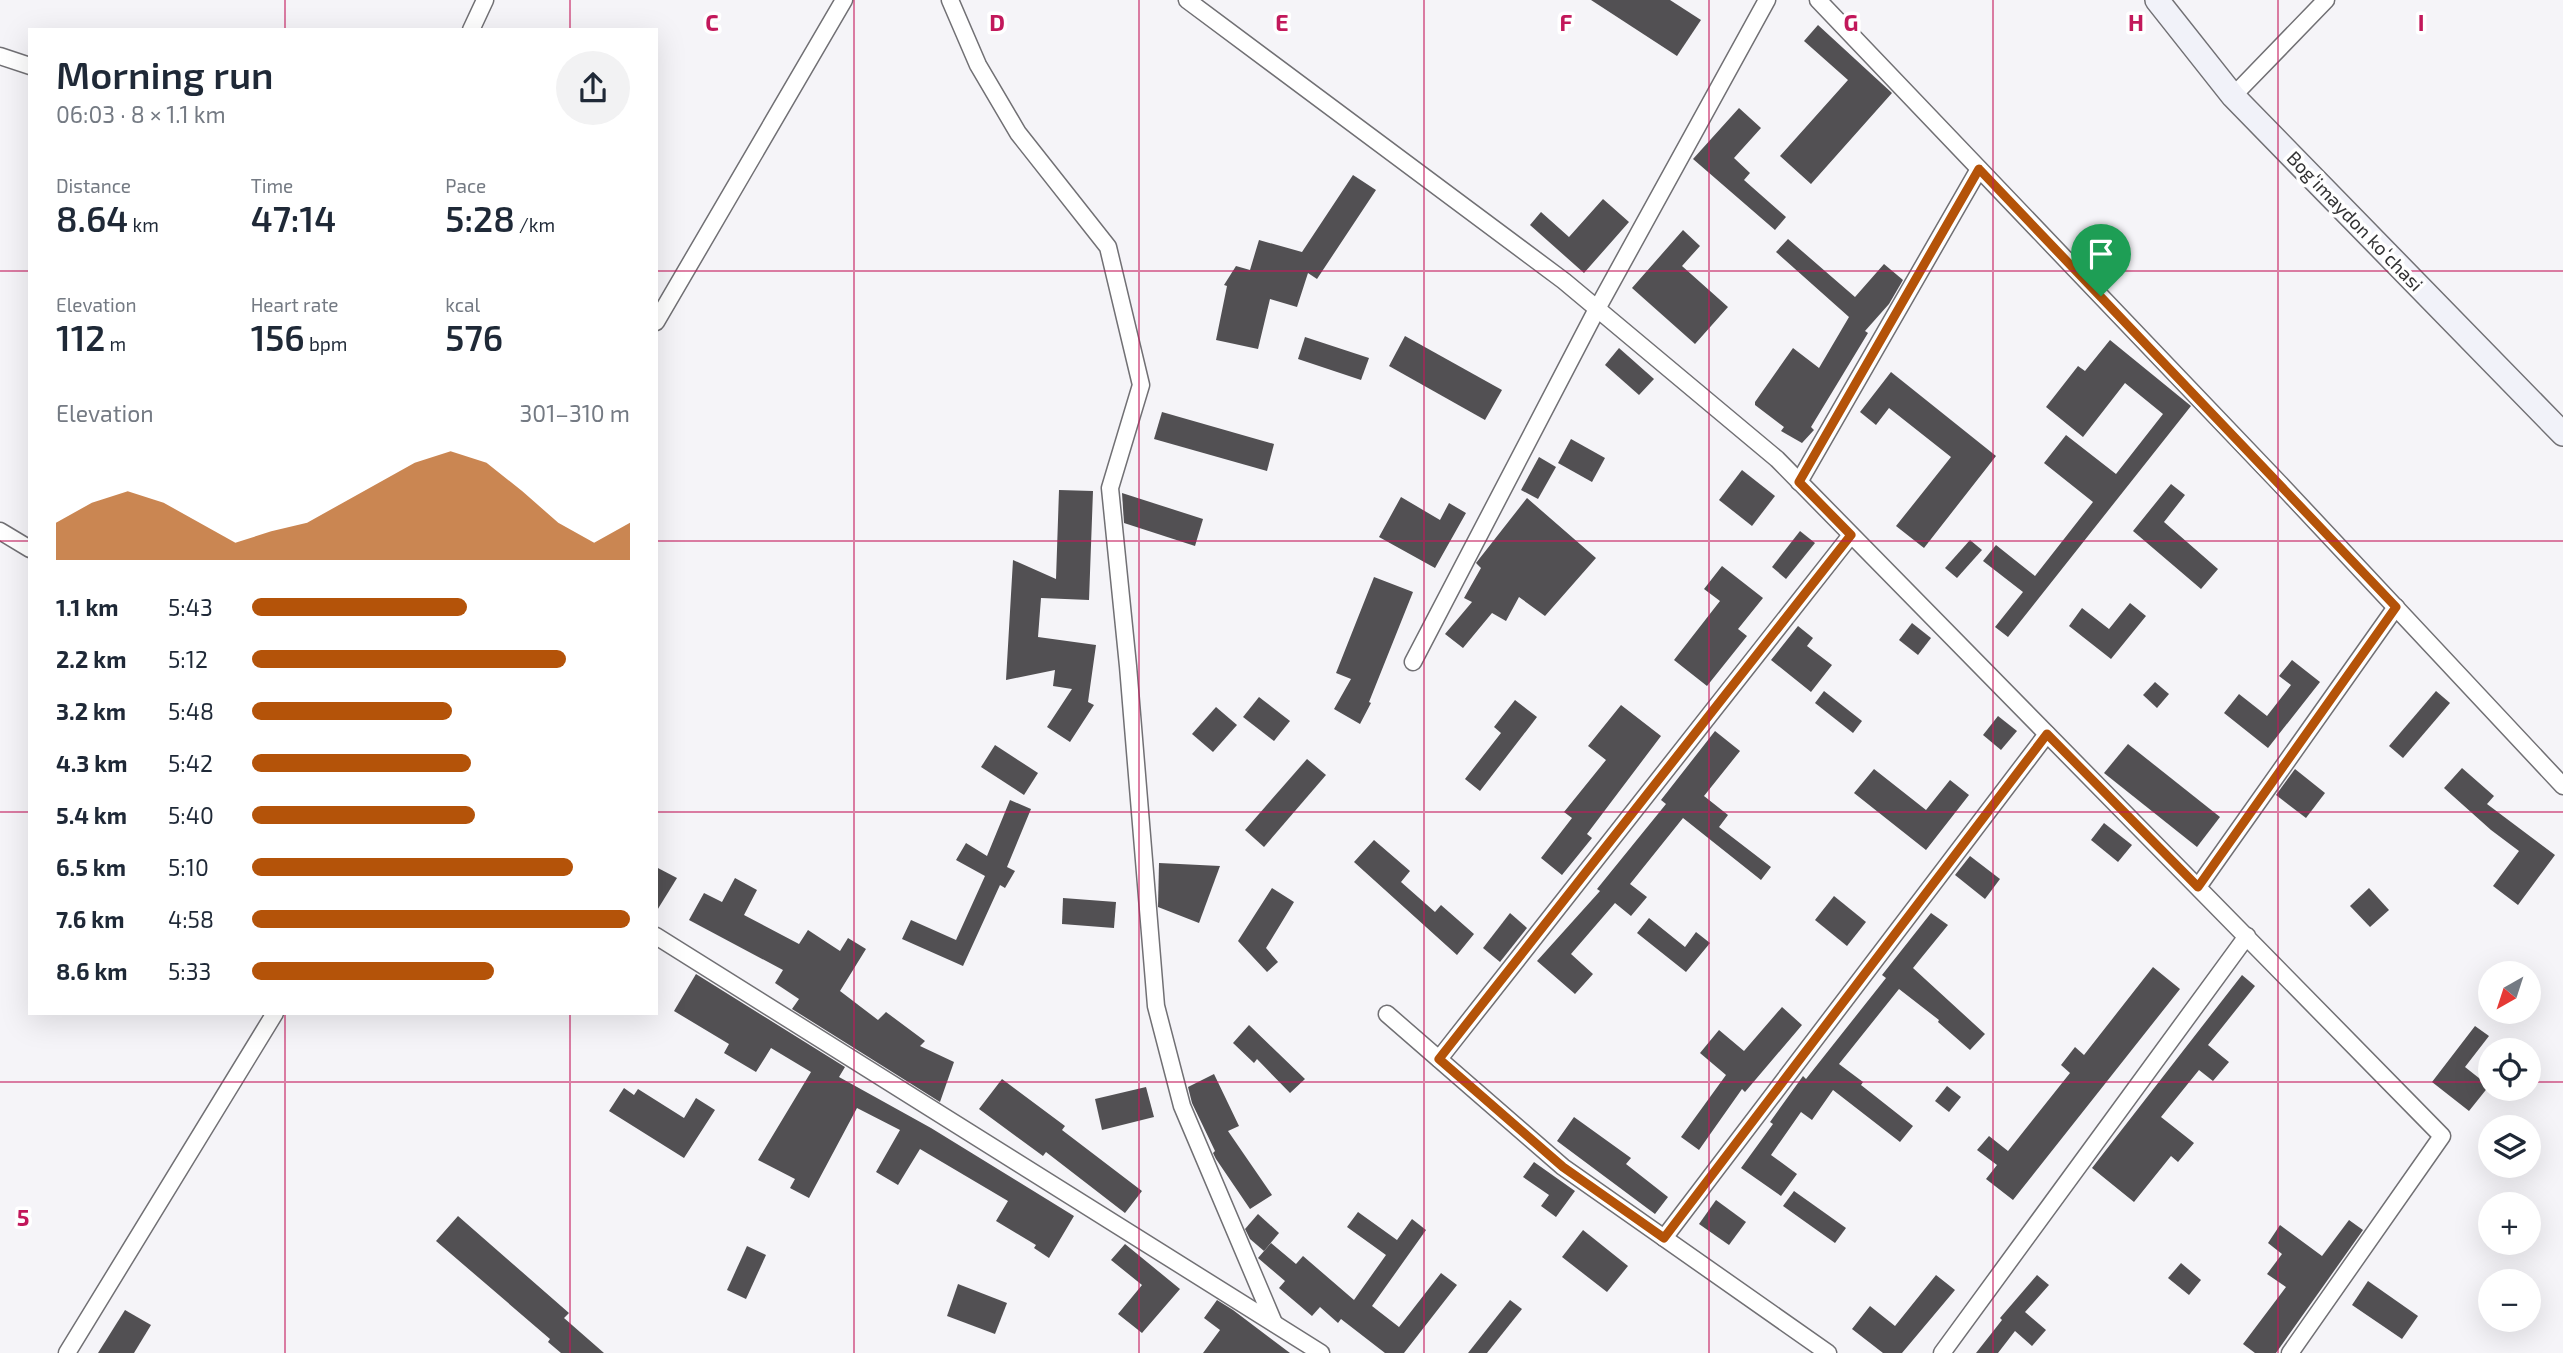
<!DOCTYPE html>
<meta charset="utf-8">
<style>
:root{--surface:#fff;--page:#f2f2f3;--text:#1f2937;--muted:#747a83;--accent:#b45309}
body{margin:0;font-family:"Exo 2",sans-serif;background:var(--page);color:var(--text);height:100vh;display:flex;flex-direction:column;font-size:26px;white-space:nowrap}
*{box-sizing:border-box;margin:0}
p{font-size:23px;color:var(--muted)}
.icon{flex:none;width:38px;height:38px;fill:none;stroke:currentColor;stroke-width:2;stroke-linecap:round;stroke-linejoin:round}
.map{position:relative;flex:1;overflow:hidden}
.drawer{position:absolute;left:28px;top:28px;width:630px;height:987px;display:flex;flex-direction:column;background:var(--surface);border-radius:0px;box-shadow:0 7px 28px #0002}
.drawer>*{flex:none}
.needle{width:46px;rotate:219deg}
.buttons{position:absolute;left:2478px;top:961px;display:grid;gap:14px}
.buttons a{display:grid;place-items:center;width:63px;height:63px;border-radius:50%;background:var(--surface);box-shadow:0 7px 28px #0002;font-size:35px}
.pin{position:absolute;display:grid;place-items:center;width:60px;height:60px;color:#fff;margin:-72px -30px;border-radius:50% 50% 50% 0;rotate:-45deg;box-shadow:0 0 7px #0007}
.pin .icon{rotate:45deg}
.round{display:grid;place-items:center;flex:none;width:74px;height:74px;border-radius:37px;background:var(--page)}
.summary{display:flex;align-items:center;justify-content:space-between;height:119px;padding:0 28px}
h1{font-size:38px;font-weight:600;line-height:52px}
.figures{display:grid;grid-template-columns:repeat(3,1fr);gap:10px;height:119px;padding:7px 28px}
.figures div{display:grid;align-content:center}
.figures b{font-size:35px;font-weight:600}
.figures small{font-size:19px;font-weight:400}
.figures p{font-size:19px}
.chart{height:196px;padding:14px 28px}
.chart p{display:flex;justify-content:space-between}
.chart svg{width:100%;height:126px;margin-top:7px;fill:var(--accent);opacity:.7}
ul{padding:0 28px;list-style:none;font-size:23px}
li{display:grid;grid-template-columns:112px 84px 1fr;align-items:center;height:52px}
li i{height:18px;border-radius:9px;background:var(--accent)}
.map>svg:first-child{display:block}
.building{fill:#525053}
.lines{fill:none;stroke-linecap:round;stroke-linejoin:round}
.minor-casing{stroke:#717074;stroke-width:19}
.secondary-casing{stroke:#717074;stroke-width:26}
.minor{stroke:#fff;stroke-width:16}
.secondary{stroke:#f1f2f9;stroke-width:23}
.route-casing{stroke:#fff;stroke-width:14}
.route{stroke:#b45309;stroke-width:9}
.grid{fill:none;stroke:#c2185b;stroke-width:2;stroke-opacity:0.55}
.labels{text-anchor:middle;stroke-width:7;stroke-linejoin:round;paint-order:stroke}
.street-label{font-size:19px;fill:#323233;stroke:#fff}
.grid-label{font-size:23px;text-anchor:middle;font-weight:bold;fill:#c2185b;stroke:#fff;stroke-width:7;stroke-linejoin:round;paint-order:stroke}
</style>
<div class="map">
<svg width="2563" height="1353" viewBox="0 0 2563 1353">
<rect width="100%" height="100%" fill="#f5f4f8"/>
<!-- building -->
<g class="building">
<polygon points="1591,0 1670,0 1701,20 1677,56"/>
<polygon points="1818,25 1892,93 1811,184 1780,156 1848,80 1804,41"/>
<polygon points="1739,108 1761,128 1734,158 1750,173 1744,180 1786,217 1775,230 1693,159"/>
<polygon points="1353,175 1376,190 1317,279 1308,273 1297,307 1270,299 1258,349 1216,340 1227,286 1224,285 1236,266 1250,270 1259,240 1302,252"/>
<polygon points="1603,199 1629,222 1584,273 1530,225 1541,212 1569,237"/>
<polygon points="1683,230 1700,246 1682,266 1728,307 1695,344 1632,288"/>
<polygon points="1788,239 1855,297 1884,264 1903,280 1889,304 1865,331 1868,333 1811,427 1814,430 1802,443 1781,431 1784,427 1755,405 1755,402 1793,348 1819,368 1849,317 1776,252"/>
<polygon points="1405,336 1502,390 1485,420 1389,366"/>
<polygon points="1305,337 1369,358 1361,380 1298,359"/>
<polygon points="2110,340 2191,406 2008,637 1995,627 2023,592 1983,561 1996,545 2035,576 2093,502 2044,463 2066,435 2116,474 2163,414 2125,383 2083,437 2046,407 2078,366 2085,371"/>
<polygon points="1619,348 1654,379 1639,395 1605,365"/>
<polygon points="1891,372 1996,456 1924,548 1896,526 1951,457 1889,408 1876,425 1860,412"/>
<polygon points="1162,412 1274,444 1267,471 1154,439"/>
<polygon points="1571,439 1605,458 1592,482 1558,463"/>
<polygon points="1539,457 1556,467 1538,499 1521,490"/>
<polygon points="1742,470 1775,496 1752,526 1719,500"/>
<polygon points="2171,484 2185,495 2164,522 2218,569 2201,589 2133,531"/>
<polygon points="1059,490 1093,491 1089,600 1041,598 1038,637 1096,645 1088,702 1094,705 1070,742 1047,727 1072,689 1053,686 1055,670 1006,680 1013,560 1056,579"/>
<polygon points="1122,493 1203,519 1195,546 1124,523"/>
<polygon points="1401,497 1440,520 1449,503 1466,513 1435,568 1379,537"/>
<polygon points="1527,498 1596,558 1545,616 1519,597 1506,621 1492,613 1463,648 1445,634 1472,602 1464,598 1481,568 1476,563"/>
<polygon points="1800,531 1815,543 1786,579 1772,567"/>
<polygon points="1970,540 1982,550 1957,578 1945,568"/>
<polygon points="1722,566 1763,598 1738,629 1747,636 1707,686 1674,660 1720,601 1704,589"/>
<polygon points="1374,577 1413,592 1369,702 1371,703 1360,724 1334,709 1351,679 1336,673"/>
<polygon points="2130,603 2146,616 2111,659 2069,626 2082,608 2109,629"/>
<polygon points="1912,623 1931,638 1918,655 1899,640"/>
<polygon points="1798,626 1813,638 1807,646 1832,665 1811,692 1771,660"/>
<polygon points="2292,660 2320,682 2268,748 2224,713 2239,694 2267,716 2291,685 2279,676"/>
<polygon points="2155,682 2169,694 2157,708 2143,695"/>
<polygon points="1824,691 1862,721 1853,733 1815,703"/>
<polygon points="2436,691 2450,703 2403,758 2389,746"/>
<polygon points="1259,697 1290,721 1274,741 1243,717"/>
<polygon points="1515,700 1537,717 1480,791 1465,779 1501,733 1494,727"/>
<polygon points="1621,705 1661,736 1587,834 1592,838 1562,875 1541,858 1572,818 1564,812 1606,760 1588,746"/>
<polygon points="1216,707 1237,725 1213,752 1192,734"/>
<polygon points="1998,716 2017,731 2001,750 1983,735"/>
<polygon points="1715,731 1740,751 1704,796 1728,815 1719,827 1771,867 1761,880 1683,818 1630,884 1647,897 1631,916 1615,903 1571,954 1593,974 1575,994 1537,961 1600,891 1597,889 1666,804 1661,800"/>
<polygon points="2128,744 2220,817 2197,847 2104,773"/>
<polygon points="995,745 1038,773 1024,795 981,767"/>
<polygon points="1307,759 1326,775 1264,847 1245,830"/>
<polygon points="2462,768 2494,796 2487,804 2555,855 2518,905 2493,886 2519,851 2491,830 2444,788"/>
<polygon points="1874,769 1926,810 1950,780 1969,795 1926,850 1854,793"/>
<polygon points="2295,769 2325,793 2306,818 2276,795"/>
<polygon points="1010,800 1031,809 1007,867 1015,871 1005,888 1000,885 963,966 902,939 911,920 956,940 985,876 956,860 966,843 987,856"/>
<polygon points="2104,823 2132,845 2118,862 2091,840"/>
<polygon points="1374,840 1410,871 1401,882 1435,912 1441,905 1474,934 1457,955 1354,862"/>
<polygon points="1970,856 2000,879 1985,899 1955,875"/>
<polygon points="1159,863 1220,866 1199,923 1158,907"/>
<polygon points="656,867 677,878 656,912"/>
<polygon points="735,878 757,890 744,915 799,944 808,930 840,951 848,938 866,949 840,991 878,1020 886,1012 925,1041 920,1046 954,1062 940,1102 792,1009 799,999 775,983 783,970 689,920 704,893 722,902"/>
<polygon points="1272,888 1294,902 1266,948 1278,962 1267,972 1238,941"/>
<polygon points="2369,888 2389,910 2370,927 2350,906"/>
<polygon points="1834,896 1866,922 1847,946 1815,920"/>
<polygon points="1063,898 1116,902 1114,928 1062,924"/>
<polygon points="1510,913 1527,928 1500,962 1483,948"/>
<polygon points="1931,913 1948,925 1913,968 1985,1034 1970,1050 1938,1022 1939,1020 1899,989 1839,1064 1863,1082 1861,1085 1913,1126 1900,1142 1833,1090 1812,1120 1801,1112 1771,1155 1797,1174 1781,1196 1741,1168 1773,1124 1770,1122 1803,1076 1806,1079 1886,978 1882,975"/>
<polygon points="1649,918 1685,947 1696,932 1710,943 1686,972 1637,933"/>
<polygon points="2153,967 2180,989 2013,1200 1986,1179 1997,1165 1977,1150 1989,1136 2008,1151 2070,1073 2061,1065 2075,1047 2084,1055"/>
<polygon points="696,974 845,1067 839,1077 931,1128 1074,1216 1049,1258 1034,1248 1036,1245 996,1221 1008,1201 920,1149 898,1185 876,1172 900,1130 857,1108 809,1198 790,1188 795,1179 758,1160 811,1072 771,1048 756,1072 724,1053 729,1044 674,1011"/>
<polygon points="2242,975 2255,986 2208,1045 2229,1062 2213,1081 2199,1070 2161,1117 2194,1143 2178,1162 2171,1156 2134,1202 2092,1168"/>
<polygon points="1782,1007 1802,1025 1745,1092 1742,1089 1699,1150 1681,1137 1726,1075 1700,1053 1719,1030 1744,1051"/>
<polygon points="1249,1025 1305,1079 1290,1093 1257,1059 1254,1063 1233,1043"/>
<polygon points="2475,1026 2489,1036 2465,1067 2489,1086 2469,1111 2432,1082"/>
<polygon points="1214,1074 1239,1126 1228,1131 1272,1195 1250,1209 1216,1159 1213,1153 1215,1151 1192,1103 1188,1087"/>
<polygon points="1002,1079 1065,1126 1062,1130 1142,1191 1125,1213 1046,1152 1043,1156 979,1109"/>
<polygon points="1947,1086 1961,1097 1949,1112 1935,1101"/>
<polygon points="1146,1087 1154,1117 1102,1130 1095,1099"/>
<polygon points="624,1088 634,1095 638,1089 684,1118 696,1098 715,1110 684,1158 609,1111"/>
<polygon points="1574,1117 1631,1158 1626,1164 1668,1197 1655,1214 1557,1141"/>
<polygon points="1534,1162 1575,1191 1556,1217 1541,1206 1549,1195 1523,1177"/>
<polygon points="1794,1191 1846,1228 1835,1243 1783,1206"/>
<polygon points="1716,1200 1746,1222 1729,1245 1699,1224"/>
<polygon points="1358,1212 1397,1240 1412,1219 1426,1230 1372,1306 1399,1327 1441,1273 1457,1285 1404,1353 1385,1353 1341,1319 1338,1323 1320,1307 1312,1316 1279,1288 1285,1281 1258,1258 1271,1243 1296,1264 1303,1256 1354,1300 1386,1255 1347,1227"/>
<polygon points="1258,1214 1279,1233 1264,1251 1250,1239 1245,1229"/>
<polygon points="458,1216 569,1313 564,1318 604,1353 561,1353 548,1342 550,1339 436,1241"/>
<polygon points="2349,1220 2363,1230 2276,1353 2255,1353 2243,1344 2286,1287 2267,1274 2282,1254 2268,1243 2280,1225 2322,1256"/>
<polygon points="1583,1230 1628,1266 1607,1292 1562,1257"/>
<polygon points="1125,1244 1180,1289 1142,1333 1118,1314 1142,1285 1111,1260"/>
<polygon points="747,1246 766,1255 746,1299 727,1290"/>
<polygon points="2181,1263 2201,1280 2189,1295 2168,1278"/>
<polygon points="1936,1275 1955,1290 1902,1353 1883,1353 1852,1329 1870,1306 1895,1326"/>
<polygon points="2037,1275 2049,1285 2025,1312 2046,1330 2032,1346 2015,1331 1998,1353 1976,1353 2002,1320 2000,1318"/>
<polygon points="2368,1281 2418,1316 2402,1339 2352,1305"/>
<polygon points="958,1284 1007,1303 995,1334 947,1316"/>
<polygon points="1217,1300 1233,1310 1290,1353 1203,1353 1220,1330 1204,1318"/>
<polygon points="1510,1300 1522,1309 1487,1353 1468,1353"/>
<polygon points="125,1310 151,1325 134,1353 98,1353"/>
</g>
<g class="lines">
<!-- minor casing -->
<g class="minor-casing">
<g id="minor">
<polyline points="950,0 978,65 1018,133 1108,247 1141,385 1110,488 1128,666 1156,1006 1182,1106 1274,1323"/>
<polyline points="1187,0 1564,281 1777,459 2442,1136 2290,1353"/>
<polyline points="1818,0 2284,488 2563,786"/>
<polyline points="471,30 485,0"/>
<polyline points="0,56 30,66"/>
<polyline points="2233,96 2326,0"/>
<polyline points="656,322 844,0"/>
<polyline points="1799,482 1979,169"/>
<polyline points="0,531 30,549"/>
<polyline points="1413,662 1597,309 1767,0"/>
<polyline points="2198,887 2396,607"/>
<polyline points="656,936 1321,1353"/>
<polyline points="1387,1014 1563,1167 1828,1353"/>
<polyline points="1439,1059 1851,535"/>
<polyline points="1664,1238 2047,734"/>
<polyline points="67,1353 275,1013"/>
<polyline points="1942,1353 2247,936"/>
</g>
</g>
<!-- secondary casing -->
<g class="secondary-casing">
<polyline id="secondary" points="2157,0 2233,96 2563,434"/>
</g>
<!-- minor -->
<use href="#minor" class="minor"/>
<!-- secondary -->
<use href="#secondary" class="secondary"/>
</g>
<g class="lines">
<!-- route casing -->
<g class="route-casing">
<polygon id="route" points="1979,169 2396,607 2198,887 2047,734 1664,1238 1563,1167 1439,1059 1851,535 1799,482"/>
</g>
<!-- route -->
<use href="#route" class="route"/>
</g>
<!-- grid -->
<path class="grid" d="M285,0V30M570,0V30M854,0V1353M1139,0V1353M1424,0V1353M1709,0V1353M1993,0V1353M2278,0V1353M0,271H30M656,271H2563M0,541H30M656,541H2563M0,812H30M656,812H2563M285,1013V1353M570,1013V1353M0,1082H2490M2529,1082H2563"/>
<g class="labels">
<!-- street labels -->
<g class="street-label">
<text transform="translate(2355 221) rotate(46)" y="7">Bogʻimaydon koʻchasi</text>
</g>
</g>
<g class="grid-label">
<text x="712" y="31">C</text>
<text x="997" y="31">D</text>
<text x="1282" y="31">E</text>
<text x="1566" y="31">F</text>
<text x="1851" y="31">G</text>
<text x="2136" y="31">H</text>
<text x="2421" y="31">I</text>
<text x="23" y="1226">5</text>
</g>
</svg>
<div class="buttons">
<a><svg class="needle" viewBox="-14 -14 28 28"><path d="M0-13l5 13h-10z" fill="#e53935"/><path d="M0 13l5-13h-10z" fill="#747a83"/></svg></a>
<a><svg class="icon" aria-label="locate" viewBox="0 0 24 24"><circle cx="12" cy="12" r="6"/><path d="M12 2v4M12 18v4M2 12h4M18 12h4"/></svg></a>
<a><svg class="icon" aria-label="layers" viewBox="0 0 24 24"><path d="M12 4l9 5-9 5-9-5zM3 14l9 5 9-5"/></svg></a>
<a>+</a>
<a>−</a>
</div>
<div class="pin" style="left:2101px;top:296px;background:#1e9e55"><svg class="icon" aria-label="arrive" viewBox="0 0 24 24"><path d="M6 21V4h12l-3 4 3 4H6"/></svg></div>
<section class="drawer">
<div class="summary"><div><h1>Morning run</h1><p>06:03 · 8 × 1.1 km</p></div><a class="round"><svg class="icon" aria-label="share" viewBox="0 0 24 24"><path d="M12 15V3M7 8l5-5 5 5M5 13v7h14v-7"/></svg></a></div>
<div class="figures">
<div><p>Distance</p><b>8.64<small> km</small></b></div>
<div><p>Time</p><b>47:14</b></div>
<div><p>Pace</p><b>5:28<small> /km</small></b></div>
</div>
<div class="figures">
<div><p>Elevation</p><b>112<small> m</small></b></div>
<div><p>Heart rate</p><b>156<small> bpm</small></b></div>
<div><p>kcal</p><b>576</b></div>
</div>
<div class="chart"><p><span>Elevation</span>301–310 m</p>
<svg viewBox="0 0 160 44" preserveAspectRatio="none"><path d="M0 44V31L10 24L20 20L30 24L40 31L50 38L60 34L70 31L80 24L90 17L100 10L110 6L120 10L130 20L140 31L150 38L160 31V44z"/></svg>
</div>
<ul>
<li><b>1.1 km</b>5:43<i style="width:57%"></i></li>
<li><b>2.2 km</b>5:12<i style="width:83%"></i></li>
<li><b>3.2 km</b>5:48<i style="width:53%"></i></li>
<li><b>4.3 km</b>5:42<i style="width:58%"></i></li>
<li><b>5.4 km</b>5:40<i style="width:59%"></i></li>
<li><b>6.5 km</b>5:10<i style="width:85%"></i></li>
<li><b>7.6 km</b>4:58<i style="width:100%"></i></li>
<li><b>8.6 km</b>5:33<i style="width:64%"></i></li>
</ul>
</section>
</div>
